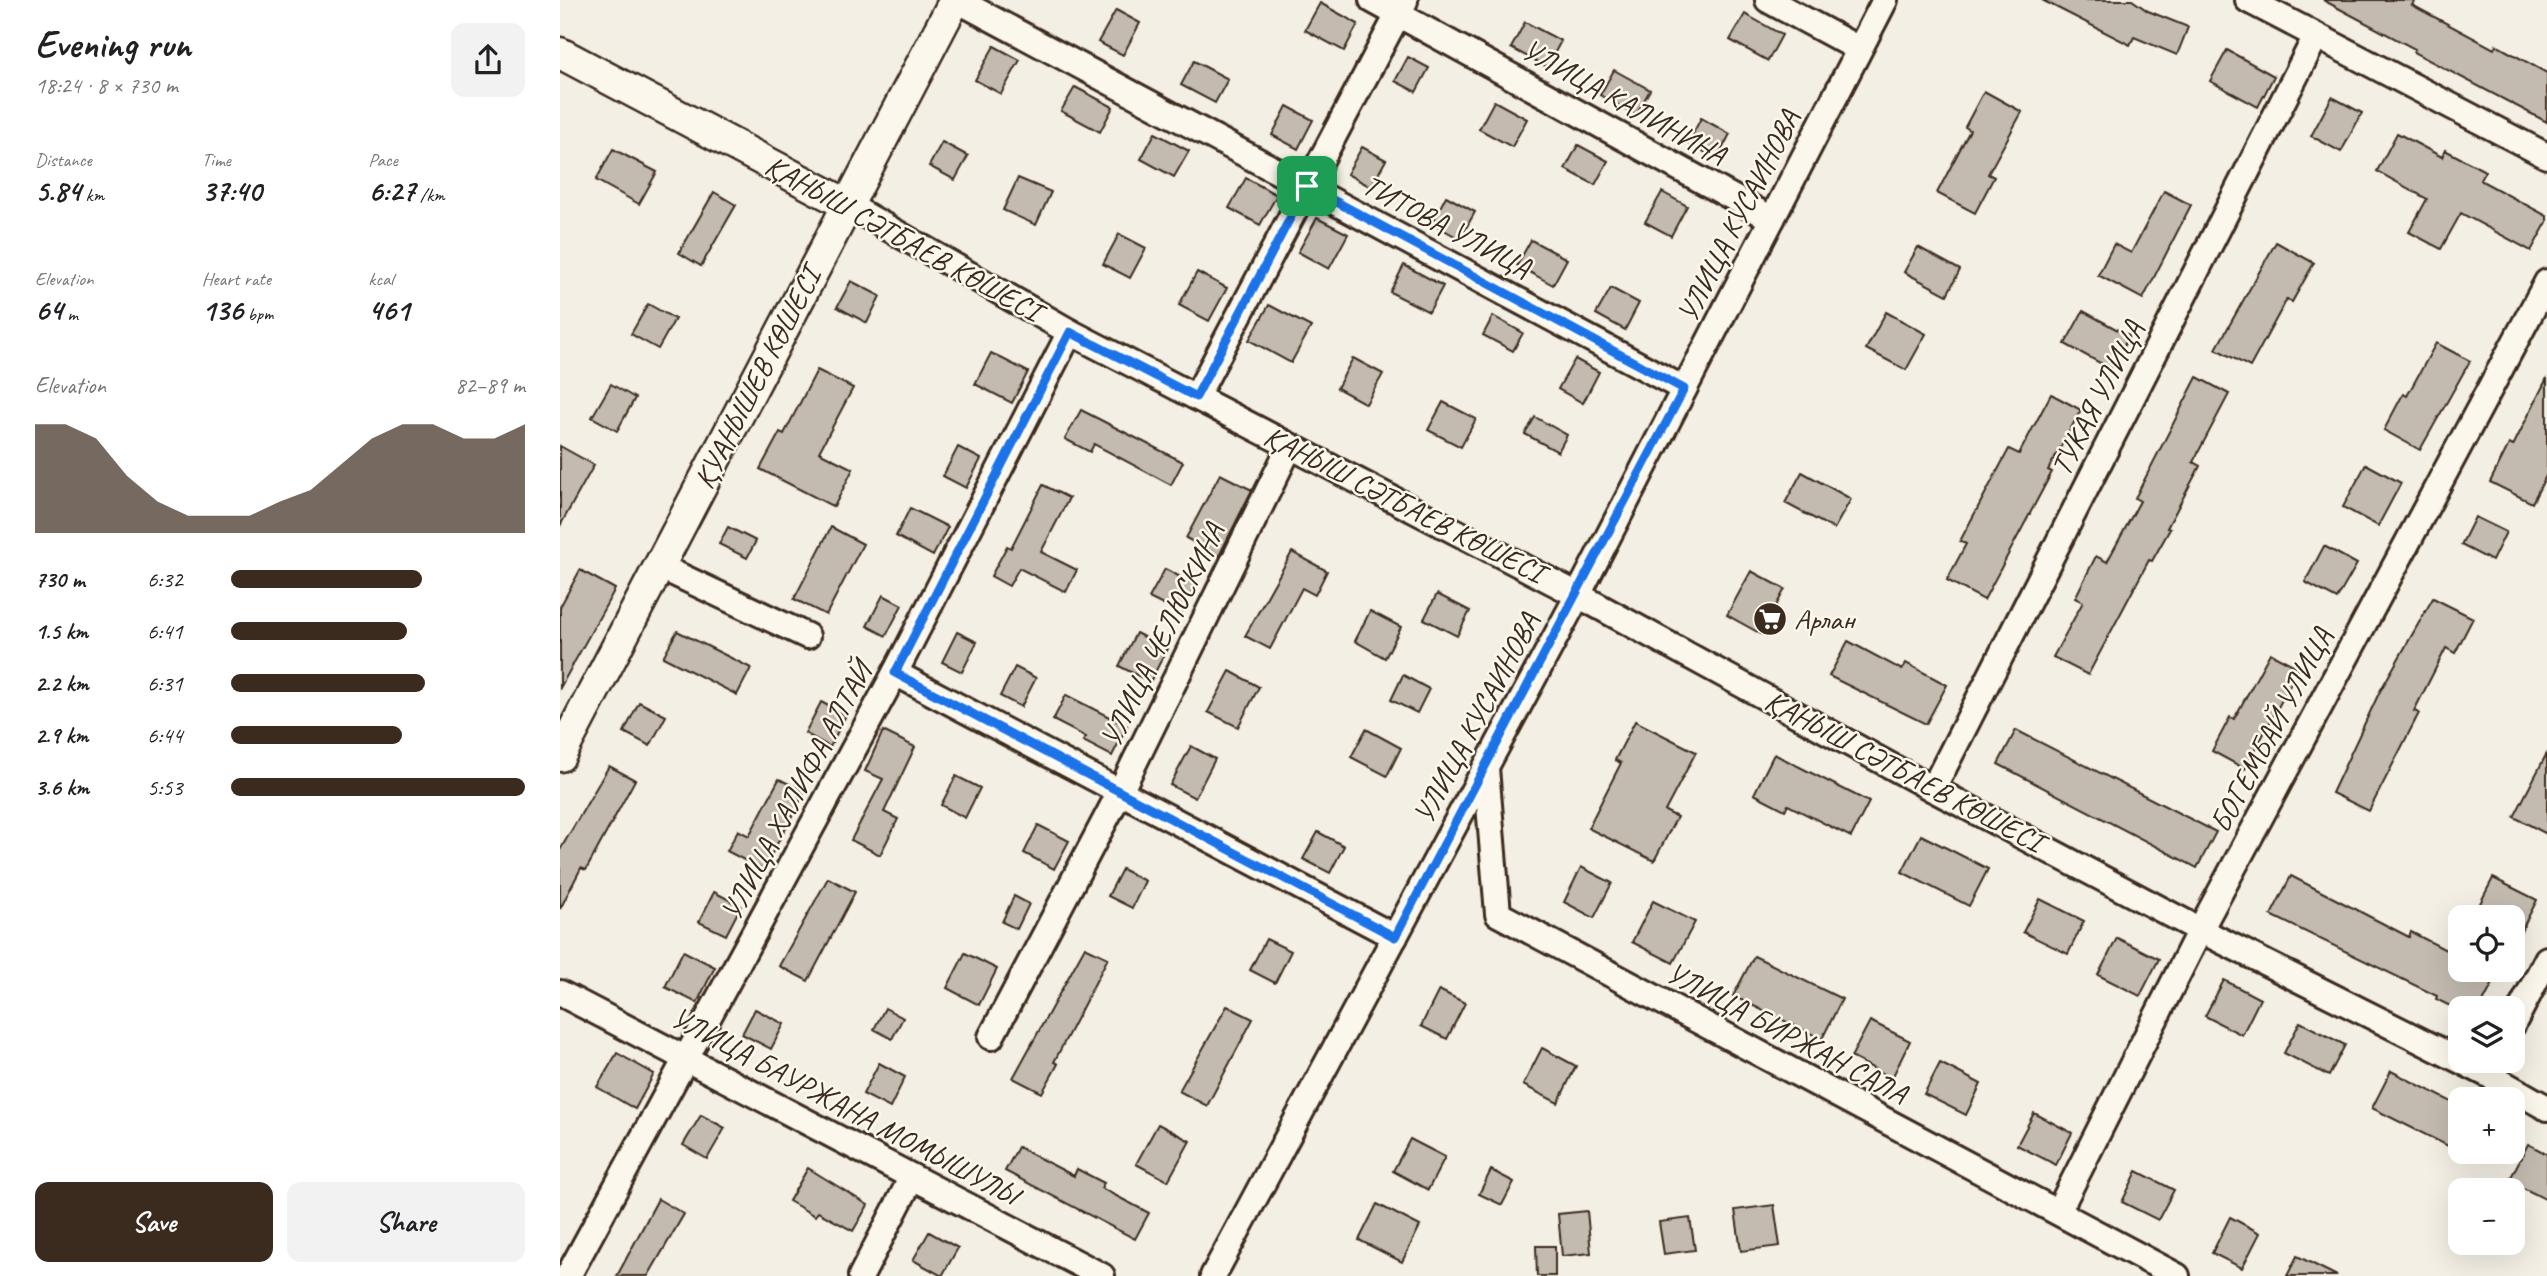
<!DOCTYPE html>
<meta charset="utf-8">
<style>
:root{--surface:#fff;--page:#f2f2f2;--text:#202124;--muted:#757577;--accent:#3b2a1e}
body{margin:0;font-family:Caveat,sans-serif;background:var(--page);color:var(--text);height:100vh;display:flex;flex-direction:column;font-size:26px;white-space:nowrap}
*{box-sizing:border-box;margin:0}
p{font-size:23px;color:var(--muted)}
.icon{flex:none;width:38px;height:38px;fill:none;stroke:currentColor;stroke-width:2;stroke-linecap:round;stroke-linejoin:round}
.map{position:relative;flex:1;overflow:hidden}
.drawer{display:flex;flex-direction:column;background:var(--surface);width:560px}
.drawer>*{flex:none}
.tools{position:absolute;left:1888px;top:905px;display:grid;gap:14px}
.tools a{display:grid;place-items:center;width:77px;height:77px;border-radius:14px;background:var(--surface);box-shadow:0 7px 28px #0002;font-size:35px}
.pin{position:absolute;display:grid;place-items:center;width:60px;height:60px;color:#fff;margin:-30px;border-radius:14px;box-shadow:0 4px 10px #0006}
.round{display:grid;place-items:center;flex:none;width:74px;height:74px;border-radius:14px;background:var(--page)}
.headline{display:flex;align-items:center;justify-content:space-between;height:119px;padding:0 35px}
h1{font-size:38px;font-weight:700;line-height:52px}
.metrics{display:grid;grid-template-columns:repeat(3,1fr);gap:10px;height:119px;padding:7px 35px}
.metrics div{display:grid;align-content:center}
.metrics b{font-size:30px;font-weight:700}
.metrics small{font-size:19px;font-weight:400}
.metrics p{font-size:19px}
.chart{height:196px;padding:14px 35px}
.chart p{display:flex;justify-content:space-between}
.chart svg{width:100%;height:126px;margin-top:7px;fill:var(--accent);opacity:.7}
.primary-button{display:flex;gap:14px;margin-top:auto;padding:14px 35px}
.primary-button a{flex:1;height:80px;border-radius:14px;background:var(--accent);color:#fff;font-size:28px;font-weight:700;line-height:80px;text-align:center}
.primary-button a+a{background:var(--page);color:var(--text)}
ul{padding:0 35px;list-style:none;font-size:23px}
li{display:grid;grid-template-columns:112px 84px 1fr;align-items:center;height:52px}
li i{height:18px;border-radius:9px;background:var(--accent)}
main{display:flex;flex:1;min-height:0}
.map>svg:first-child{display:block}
.building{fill:#c3bbb0;stroke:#3b2a1e;stroke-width:2}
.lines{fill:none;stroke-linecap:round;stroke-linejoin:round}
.minor-casing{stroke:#3b2a1e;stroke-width:30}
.tertiary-casing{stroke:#3b2a1e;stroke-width:35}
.minor{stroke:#fbf7ec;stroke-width:24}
.tertiary{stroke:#fbf7ec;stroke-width:30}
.route-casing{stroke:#fff;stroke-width:14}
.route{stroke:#1a73e8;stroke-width:9}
.labels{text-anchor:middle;stroke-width:5;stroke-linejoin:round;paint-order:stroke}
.street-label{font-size:30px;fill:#3b2a1e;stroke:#fbf7ec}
.poi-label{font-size:30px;fill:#3b2a1e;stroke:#fbf7ec;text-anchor:start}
</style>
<main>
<section class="drawer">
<div class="headline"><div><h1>Evening run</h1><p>18:24 · 8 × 730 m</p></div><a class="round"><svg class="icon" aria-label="share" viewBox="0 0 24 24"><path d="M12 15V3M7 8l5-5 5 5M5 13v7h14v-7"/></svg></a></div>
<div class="metrics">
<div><p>Distance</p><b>5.84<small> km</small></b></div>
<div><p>Time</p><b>37:40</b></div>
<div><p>Pace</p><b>6:27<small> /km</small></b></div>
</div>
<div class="metrics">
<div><p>Elevation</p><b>64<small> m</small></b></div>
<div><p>Heart rate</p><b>136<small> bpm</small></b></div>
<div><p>kcal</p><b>461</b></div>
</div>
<div class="chart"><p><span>Elevation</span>82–89 m</p>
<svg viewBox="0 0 160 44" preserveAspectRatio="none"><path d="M0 44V6L10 6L20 11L30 24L40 33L50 38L60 38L70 38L80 33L90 29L100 20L110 11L120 6L130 6L140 11L150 11L160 6V44z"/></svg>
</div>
<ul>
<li><b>730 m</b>6:32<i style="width:65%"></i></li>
<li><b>1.5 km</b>6:41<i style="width:60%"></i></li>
<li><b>2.2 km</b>6:31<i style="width:66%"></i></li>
<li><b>2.9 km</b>6:44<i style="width:58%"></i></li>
<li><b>3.6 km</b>5:53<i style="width:100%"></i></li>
</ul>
<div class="primary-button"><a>Save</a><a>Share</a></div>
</section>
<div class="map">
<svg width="1987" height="1276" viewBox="0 0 1987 1276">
<rect width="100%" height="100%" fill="#f3efe4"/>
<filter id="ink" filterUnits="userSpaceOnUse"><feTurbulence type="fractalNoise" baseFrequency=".0143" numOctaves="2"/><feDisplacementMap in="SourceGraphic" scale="14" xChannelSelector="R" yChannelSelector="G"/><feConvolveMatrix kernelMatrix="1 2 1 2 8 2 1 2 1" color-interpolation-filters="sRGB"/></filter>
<g filter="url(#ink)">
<!-- building -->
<g class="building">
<polygon points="1482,0 1572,0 1588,11 1628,27 1617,55 1574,37 1570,45"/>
<polygon points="1763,0 1855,0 1852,5 1934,49 1936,45 1987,73 1987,122 1853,52 1855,49"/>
<polygon points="760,3 798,24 784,51 745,30"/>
<polygon points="556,10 580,23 563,55 538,42"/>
<polygon points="1185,14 1222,35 1208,61 1170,40"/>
<polygon points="965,22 1001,41 987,67 951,48"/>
<polygon points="434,46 460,60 441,94 415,80"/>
<polygon points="1667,50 1714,76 1698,107 1650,81"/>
<polygon points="848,57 869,68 856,92 835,81"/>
<polygon points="634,61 668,79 655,103 621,85"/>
<polygon points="1054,70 1090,90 1076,115 1040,95"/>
<polygon points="515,87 553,107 540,132 501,111"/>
<polygon points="1424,91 1462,112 1428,174 1434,177 1415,213 1377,193 1410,130 1405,127"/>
<polygon points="1772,97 1802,113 1781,152 1751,136"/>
<polygon points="934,101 967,119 952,147 919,129"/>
<polygon points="727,106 753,120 738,149 712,135"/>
<polygon points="1141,118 1170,134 1157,159 1128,143"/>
<polygon points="595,133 629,151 614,177 581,159"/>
<polygon points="1837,133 1882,157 1885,150 1925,171 1920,180 1987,216 1987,222 1971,251 1901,213 1881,249 1849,232 1867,199 1817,171"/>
<polygon points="382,142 408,156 395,180 369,166"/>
<polygon points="1018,145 1048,161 1035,185 1005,169"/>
<polygon points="802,147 826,160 811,187 787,174"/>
<polygon points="53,149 97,172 79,204 36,180"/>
<polygon points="458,178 491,192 476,225 443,210"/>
<polygon points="686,178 717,195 700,225 669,208"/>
<polygon points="1604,191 1631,205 1583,299 1538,275 1554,244 1571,253"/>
<polygon points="154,192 176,205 141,266 119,253"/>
<polygon points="1102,192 1127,206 1111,236 1085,222"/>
<polygon points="886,196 915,212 900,239 872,223"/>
<polygon points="757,218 788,234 769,269 738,252"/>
<polygon points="559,234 586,248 570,278 543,264"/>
<polygon points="971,240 1007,259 993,285 957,265"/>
<polygon points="1716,242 1754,263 1732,302 1727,299 1690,367 1656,349"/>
<polygon points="1358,247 1400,270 1387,295 1344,272"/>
<polygon points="844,265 883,286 869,312 830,292"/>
<polygon points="637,272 667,288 649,321 619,305"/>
<polygon points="291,281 320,296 307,323 277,307"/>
<polygon points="1051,288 1079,303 1065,330 1036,314"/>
<polygon points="88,304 115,319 98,349 71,334"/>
<polygon points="709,305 751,327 731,363 689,340"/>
<polygon points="1523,311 1569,336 1551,369 1505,344"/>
<polygon points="1326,312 1366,334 1346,370 1306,349"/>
<polygon points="933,316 963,333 953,351 923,335"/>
<polygon points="1876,343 1910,361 1860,450 1824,430 1843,394 1847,396"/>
<polygon points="431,353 468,372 452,403 415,384"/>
<polygon points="793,358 823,374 806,404 777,388"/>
<polygon points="1015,359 1039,372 1023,403 998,389"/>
<polygon points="257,370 293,388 259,452 293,469 274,507 200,469 220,432 224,434"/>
<polygon points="1637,377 1669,394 1633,462 1640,466 1607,528 1610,529 1592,561 1589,560 1528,675 1493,657 1523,602 1515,598 1536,556 1547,562 1580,501 1575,498"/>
<polygon points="1987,378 1987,474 1972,503 1930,482 1949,444 1953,446"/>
<polygon points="51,384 75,398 57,431 32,417"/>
<polygon points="1491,394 1521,410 1488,470 1492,472 1424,600 1387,580 1406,544 1400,541 1449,449 1459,454"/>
<polygon points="883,402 916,419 901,447 868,430"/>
<polygon points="521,410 623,462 611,485 534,444 530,452 505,439"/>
<polygon points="975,417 1007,435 998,452 965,434"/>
<polygon points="0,446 34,465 0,526"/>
<polygon points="398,447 421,459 406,488 383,476"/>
<polygon points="1806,464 1841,483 1818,526 1783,507"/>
<polygon points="1242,472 1291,499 1274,529 1225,503"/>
<polygon points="660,474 692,490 659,556 626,538"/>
<polygon points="483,485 509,498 481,552 517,570 506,592 459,568 449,586 431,576 447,546 451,548"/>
<polygon points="350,508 388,527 373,556 336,536"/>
<polygon points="1915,517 1946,532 1932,561 1901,545"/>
<polygon points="168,527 196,541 187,558 159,544"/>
<polygon points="271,527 303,544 266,615 234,599"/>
<polygon points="1764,546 1797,564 1777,599 1745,582"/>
<polygon points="732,552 767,571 755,595 742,588 710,649 685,636"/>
<polygon points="605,569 636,585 621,614 589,598"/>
<polygon points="20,570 55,589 0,688 0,607"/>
<polygon points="1191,571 1225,589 1201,634 1167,615"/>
<polygon points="877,594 910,611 897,636 864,619"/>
<polygon points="323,595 342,605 326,636 307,626"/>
<polygon points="1873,598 1913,618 1895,653 1886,648 1854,711 1859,713 1809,811 1772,793 1819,693"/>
<polygon points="810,611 841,627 825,658 795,641"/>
<polygon points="117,631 191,668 177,695 103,657"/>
<polygon points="397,632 417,642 402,672 382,662"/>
<polygon points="576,633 607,649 590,682 559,666"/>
<polygon points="1288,641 1342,670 1346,663 1387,685 1366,724 1269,676"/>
<polygon points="1710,653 1739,668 1685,769 1652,751 1670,717 1674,719"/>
<polygon points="455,667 476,678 461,707 440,696"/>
<polygon points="670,671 699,687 678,727 648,712"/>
<polygon points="843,675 869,689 857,713 831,700"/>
<polygon points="506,695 567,726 552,756 523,741 526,737 493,720"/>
<polygon points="79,702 106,716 90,746 64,732"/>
<polygon points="261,702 286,715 270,747 245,733"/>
<polygon points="1075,721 1136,752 1105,811 1117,817 1094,861 1028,828 1061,763 1055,760"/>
<polygon points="806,729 841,748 827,776 791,757"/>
<polygon points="1456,730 1656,832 1637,868 1438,764"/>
<polygon points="323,731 355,747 324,812 338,819 320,855 291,840 323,779 305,771"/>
<polygon points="631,746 655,759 635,798 610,785"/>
<polygon points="1987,753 1987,834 1954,817"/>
<polygon points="1214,754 1309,802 1291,837 1228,805 1225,810 1194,794"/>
<polygon points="49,766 75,780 26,870 21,868 0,909 0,850"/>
<polygon points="396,776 420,788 405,818 381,805"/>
<polygon points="219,779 245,792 203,870 167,851 178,830 189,836"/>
<polygon points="478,825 509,841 494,869 464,853"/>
<polygon points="758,832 784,846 770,873 743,859"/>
<polygon points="1361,835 1428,869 1409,906 1342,872"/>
<polygon points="1021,867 1052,883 1034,918 1004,902"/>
<polygon points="562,869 585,881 572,908 548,896"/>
<polygon points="1731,876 1849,937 1851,932 1900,957 1900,970 1940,970 1920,1008 1894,1008 1876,999 1877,996 1711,915"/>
<polygon points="268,878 295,892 248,981 219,966"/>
<polygon points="1933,878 1977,900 1953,947 1953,917 1913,917"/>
<polygon points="154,892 181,906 166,935 139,922"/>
<polygon points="454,896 469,904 457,929 442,922"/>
<polygon points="1480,899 1524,921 1508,954 1463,932"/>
<polygon points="1093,901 1135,922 1113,963 1072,942"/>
<polygon points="1557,938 1599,959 1580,996 1538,975"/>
<polygon points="706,939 731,951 715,983 690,970"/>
<polygon points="525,947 548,958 494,1062 498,1064 482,1093 453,1078"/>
<polygon points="123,951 155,967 137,1003 105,987"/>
<polygon points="405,953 437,969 419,1005 387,988"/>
<polygon points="1194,956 1282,999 1262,1039 1173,996"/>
<polygon points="1664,980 1700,999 1682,1035 1645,1016"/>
<polygon points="879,990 905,1003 887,1039 861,1026"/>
<polygon points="667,1006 693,1019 647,1106 619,1091"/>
<polygon points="325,1008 343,1018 332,1039 314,1029"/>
<polygon points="195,1009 224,1024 211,1049 182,1034"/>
<polygon points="1310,1021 1350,1041 1332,1078 1291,1057"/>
<polygon points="1740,1022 1785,1045 1769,1076 1724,1053"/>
<polygon points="982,1048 1016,1066 998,1103 963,1085"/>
<polygon points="57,1053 94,1074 75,1109 37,1087"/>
<polygon points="319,1063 345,1077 330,1108 303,1094"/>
<polygon points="1380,1063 1421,1084 1406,1115 1364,1094"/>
<polygon points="1831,1071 1900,1106 1900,1152 1812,1108"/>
<polygon points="1474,1113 1512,1133 1496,1165 1457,1145"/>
<polygon points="141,1115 165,1128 147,1159 123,1145"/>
<polygon points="598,1124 630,1141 608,1181 576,1164"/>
<polygon points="850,1139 885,1157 868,1190 833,1171"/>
<polygon points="1968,1144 1987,1154 1987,1200 1949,1181"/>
<polygon points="458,1147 514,1176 517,1169 544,1183 541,1188 589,1213 575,1239 445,1171"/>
<polygon points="248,1168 308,1205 293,1231 258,1212 255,1216 229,1201"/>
<polygon points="931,1170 954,1182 942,1205 919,1194"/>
<polygon points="1577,1171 1614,1190 1598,1220 1562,1202"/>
<polygon points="98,1199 124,1214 88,1276 57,1276"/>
<polygon points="817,1204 860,1226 842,1262 799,1240"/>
<polygon points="1214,1205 1220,1246 1181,1251 1175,1210"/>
<polygon points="1027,1211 1031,1253 1002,1256 998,1214"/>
<polygon points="1670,1217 1700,1233 1682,1268 1652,1253"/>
<polygon points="1130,1218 1135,1250 1104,1254 1099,1222"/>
<polygon points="369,1232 398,1248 382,1276 353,1260"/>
<polygon points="976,1246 995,1246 995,1276 977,1276"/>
<polygon points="1737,1256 1777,1276 1727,1276"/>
</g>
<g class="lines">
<!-- minor casing -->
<g class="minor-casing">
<g id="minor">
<polyline points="397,0 1124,389"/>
<polyline points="812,0 1212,219"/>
<polyline points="1208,0 1299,49"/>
<polyline points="1688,0 1987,156"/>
<polyline points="286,204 510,332 1018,595 1373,789 1640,930 1927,1074 1987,1108"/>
<polyline points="636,397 845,1"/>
<polyline points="101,567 247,636"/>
<polyline points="335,673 835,937"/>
<polyline points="926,768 938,914 1617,1276"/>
<polyline points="1373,789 1756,36"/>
<polyline points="0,993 542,1276"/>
<polyline points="1953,1024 1987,959"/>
<polyline points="431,1037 560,792 730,446"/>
<polyline points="1498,1212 1640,930 1987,282"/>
<polyline points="8,1276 335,673 510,332"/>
<polyline points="301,1276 352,1177"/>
<polyline points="653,1276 1018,595 1325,0"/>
</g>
</g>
<!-- tertiary casing -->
<g class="tertiary-casing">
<g id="tertiary">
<polyline points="0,53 286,204"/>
<polyline points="0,756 395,0"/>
</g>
</g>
<!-- minor -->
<use href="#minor" class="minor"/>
<!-- tertiary -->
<use href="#tertiary" class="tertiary"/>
</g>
</g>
<g class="lines" filter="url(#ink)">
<!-- route casing -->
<g class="route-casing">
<polygon id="route" points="747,186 1124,389 835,937 335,673 510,332 636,397"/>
</g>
<!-- route -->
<use href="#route" class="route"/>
</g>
<!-- icons -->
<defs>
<g id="supermarket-disc" transform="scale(1.75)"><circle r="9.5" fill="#3b2a1e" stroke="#fbf7ec"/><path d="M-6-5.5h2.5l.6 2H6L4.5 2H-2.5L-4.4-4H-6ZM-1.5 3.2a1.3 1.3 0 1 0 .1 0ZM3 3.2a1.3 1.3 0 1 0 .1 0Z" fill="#fff"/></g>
</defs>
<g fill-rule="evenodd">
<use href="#supermarket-disc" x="1210" y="619"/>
</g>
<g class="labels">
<!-- street labels -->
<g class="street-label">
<text transform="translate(1064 102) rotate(29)" y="10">УЛИЦА КАЛИНИНА</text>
<text transform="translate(1178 216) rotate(-63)" y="10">УЛИЦА КУСАИНОВА</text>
<text transform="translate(887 226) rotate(28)" y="10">ТИТОВА УЛИЦА</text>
<text transform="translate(343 238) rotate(29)" y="10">ҚАНЫШ СӘТБАЕВ КӨШЕСІ</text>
<text transform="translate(197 378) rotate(-63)" y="10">ҚУАНЫШЕВ КӨШЕСІ</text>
<text transform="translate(1537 398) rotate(-63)" y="10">ТУКАЯ УЛИЦА</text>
<text transform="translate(844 504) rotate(27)" y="10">ҚАНЫШ СӘТБАЕВ КӨШЕСІ</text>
<text transform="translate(602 635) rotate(-64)" y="10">УЛИЦА ЧЕЛЮСКИНА</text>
<text transform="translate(916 718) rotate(-62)" y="10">УЛИЦА КУСАИНОВА</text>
<text transform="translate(1711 730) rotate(-62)" y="10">БОГЕМБАЙ УЛИЦА</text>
<text transform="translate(1344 771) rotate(28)" y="10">ҚАНЫШ СӘТБАЕВ КӨШЕСІ</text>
<text transform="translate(236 791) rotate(-62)" y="10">УЛИЦА ХАЛИФА АЛТАЙ</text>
<text transform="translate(1227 1033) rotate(28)" y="10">УЛИЦА БИРЖАН САЛА</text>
<text transform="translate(285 1106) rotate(28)" y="10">УЛИЦА БАУРЖАНА МОМЫШУЛЫ</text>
</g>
<!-- poi labels -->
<g class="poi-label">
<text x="1234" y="629">Арлан</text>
</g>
</g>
</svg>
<div class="tools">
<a><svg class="icon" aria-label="locate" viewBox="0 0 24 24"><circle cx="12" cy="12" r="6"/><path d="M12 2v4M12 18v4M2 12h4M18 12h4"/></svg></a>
<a><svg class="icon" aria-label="layers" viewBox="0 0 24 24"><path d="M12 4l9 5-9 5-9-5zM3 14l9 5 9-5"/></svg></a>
<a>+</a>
<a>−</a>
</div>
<div class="pin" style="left:747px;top:186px;background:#1e9e55"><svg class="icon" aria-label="arrive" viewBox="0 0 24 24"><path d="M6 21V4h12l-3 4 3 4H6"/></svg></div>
</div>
</main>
